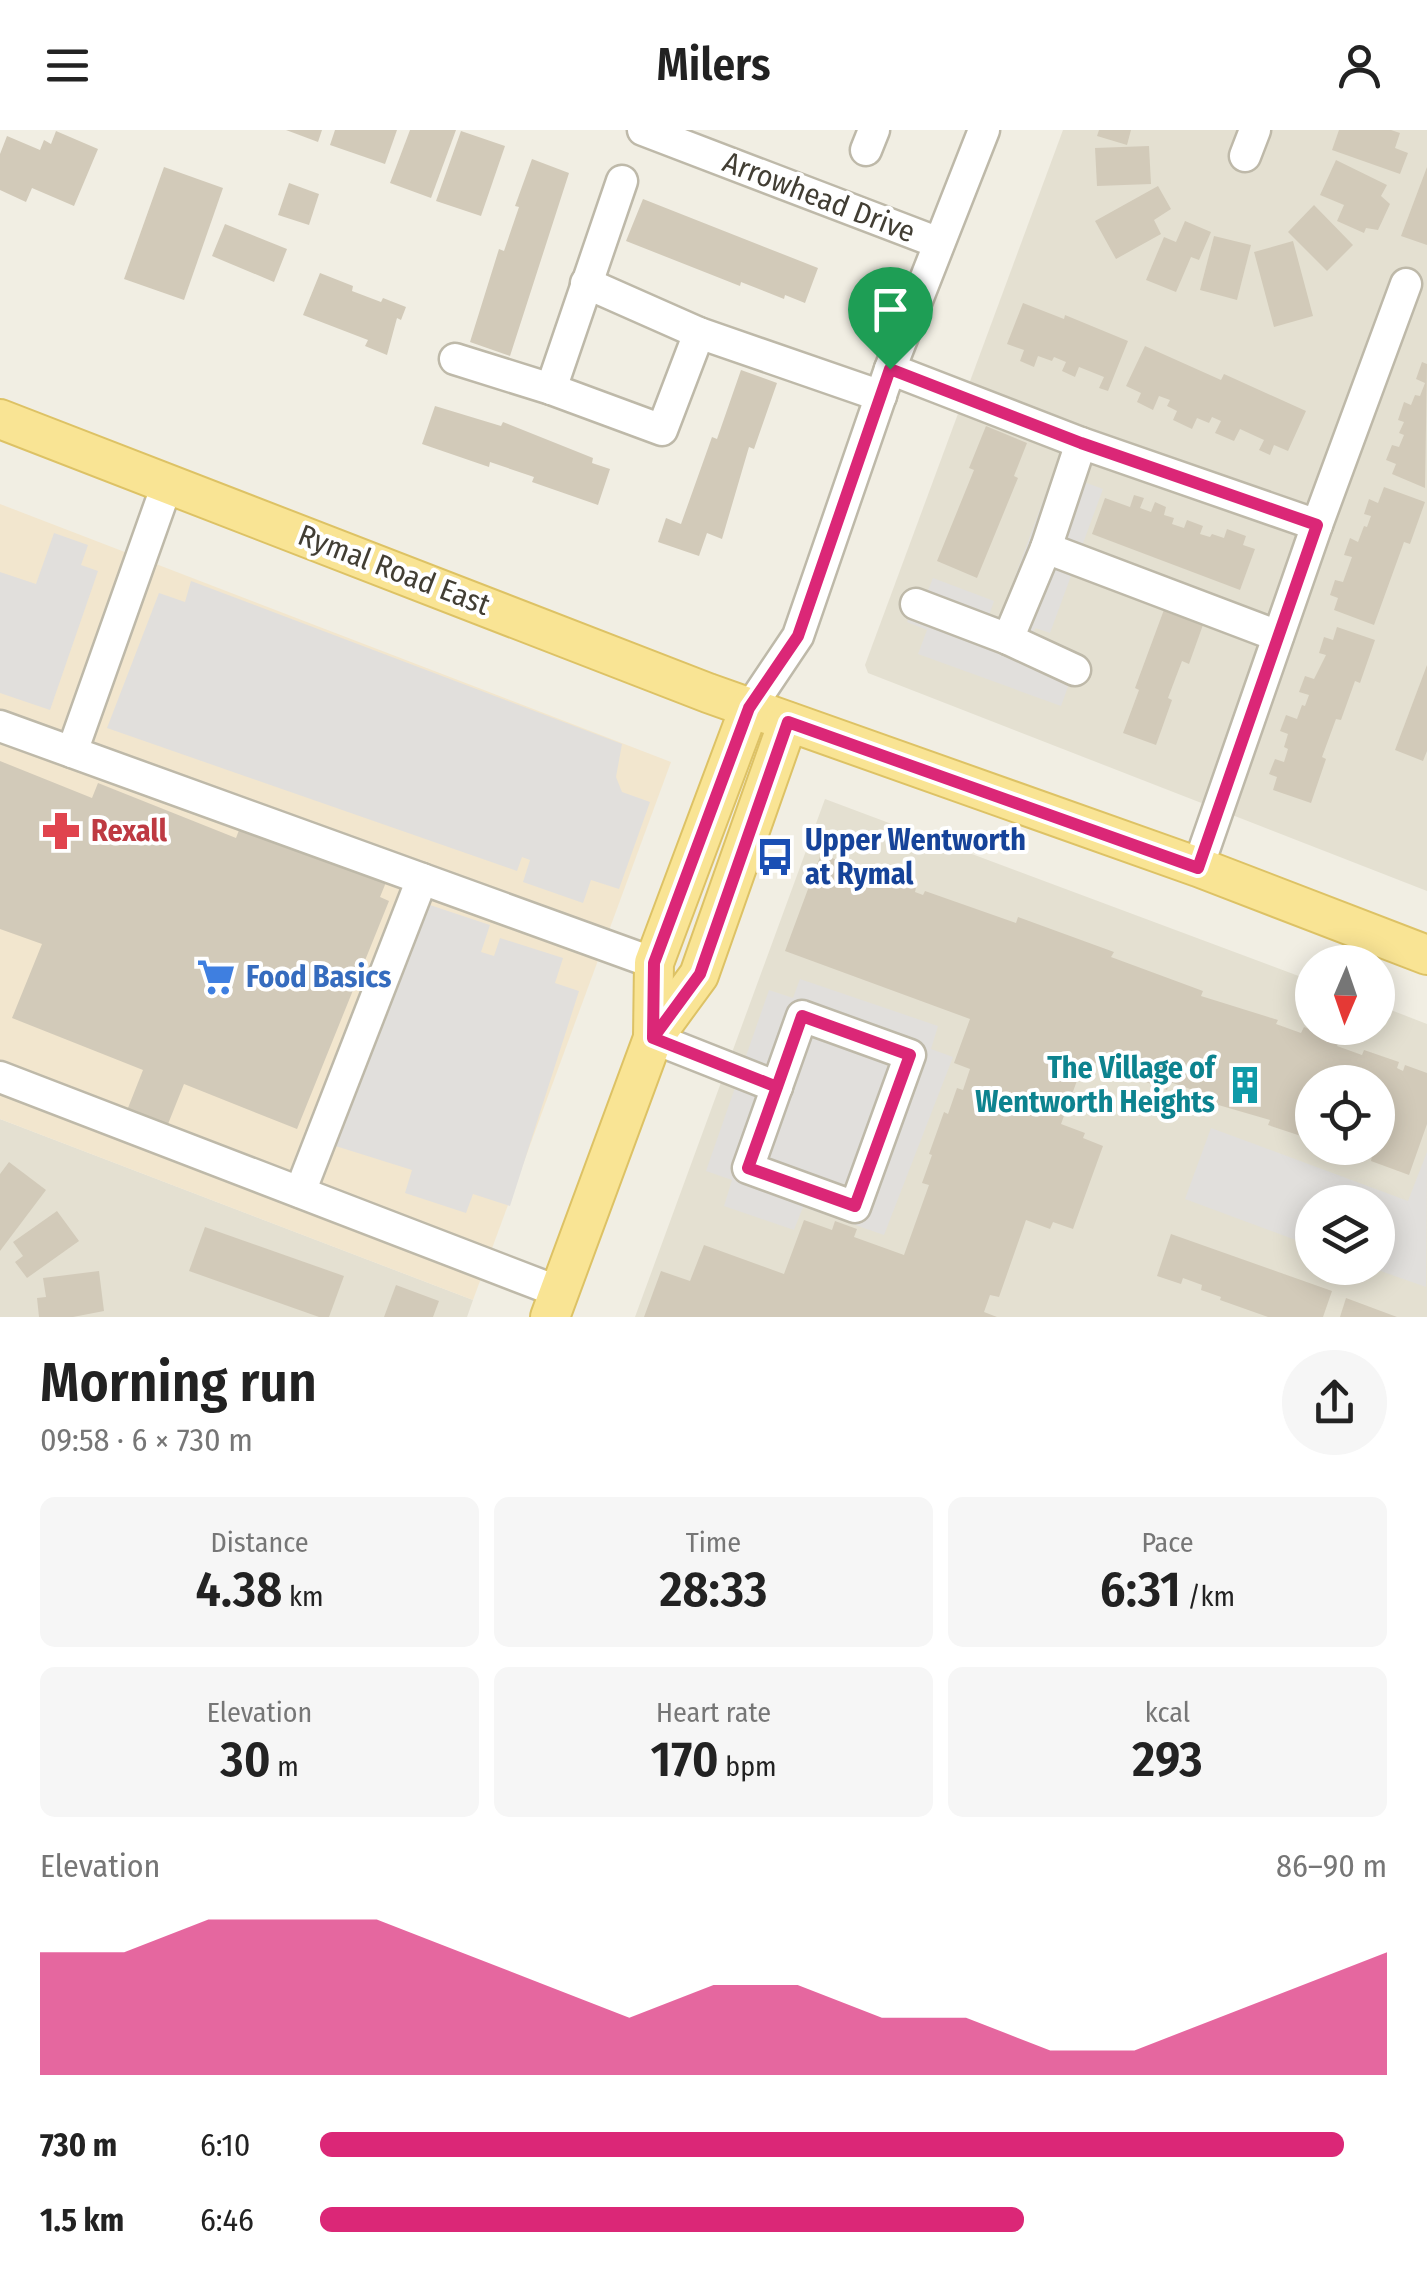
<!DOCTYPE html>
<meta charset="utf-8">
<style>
:root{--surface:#fff;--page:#f6f6f6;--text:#222;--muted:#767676;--accent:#db2777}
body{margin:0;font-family:"Fira Sans Condensed",sans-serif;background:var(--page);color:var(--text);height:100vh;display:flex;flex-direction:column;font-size:38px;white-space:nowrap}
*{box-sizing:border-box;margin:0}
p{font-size:32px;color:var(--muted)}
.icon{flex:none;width:55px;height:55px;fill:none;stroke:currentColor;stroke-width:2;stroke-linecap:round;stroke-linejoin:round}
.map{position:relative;height:1187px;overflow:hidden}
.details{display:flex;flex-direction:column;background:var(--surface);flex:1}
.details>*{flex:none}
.needle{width:65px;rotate:182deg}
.buttons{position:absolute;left:1295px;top:815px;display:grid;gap:20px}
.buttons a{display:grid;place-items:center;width:100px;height:100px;border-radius:50%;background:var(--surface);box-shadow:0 5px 25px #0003;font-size:50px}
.pin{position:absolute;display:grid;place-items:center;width:85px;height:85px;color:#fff;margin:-102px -42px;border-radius:50% 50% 50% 0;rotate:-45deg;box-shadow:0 0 10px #0007}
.pin .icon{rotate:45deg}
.round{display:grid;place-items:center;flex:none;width:105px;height:105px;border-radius:52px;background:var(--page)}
.head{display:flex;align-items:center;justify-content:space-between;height:170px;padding:0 40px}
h1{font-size:55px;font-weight:600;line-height:75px}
.stats{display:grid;grid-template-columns:repeat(3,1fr);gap:15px;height:170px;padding:10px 40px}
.stats div{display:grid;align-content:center;border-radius:15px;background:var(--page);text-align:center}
.stats b{font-size:50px;font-weight:600}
.stats small{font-size:28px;font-weight:400}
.stats p{font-size:28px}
.chart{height:280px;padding:20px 40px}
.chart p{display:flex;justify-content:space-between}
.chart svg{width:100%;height:180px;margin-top:10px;fill:var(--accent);opacity:.7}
ul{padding:0 40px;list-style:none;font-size:32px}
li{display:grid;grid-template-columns:160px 120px 1fr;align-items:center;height:75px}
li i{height:25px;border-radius:12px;background:var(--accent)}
header{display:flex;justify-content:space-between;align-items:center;height:130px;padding:0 40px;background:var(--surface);font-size:45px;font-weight:600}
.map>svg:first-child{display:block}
.residential{fill:#e4e0d1;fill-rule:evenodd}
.commercial{fill:#f2e6ce}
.parking{fill:#e1dfdc}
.building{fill:#d2cab9}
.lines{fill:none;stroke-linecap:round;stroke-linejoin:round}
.minor-casing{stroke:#beb9a9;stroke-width:35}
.major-casing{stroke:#ddc265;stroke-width:42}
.minor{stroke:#fff;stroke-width:30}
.major{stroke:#f9e494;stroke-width:38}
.route-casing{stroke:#fff;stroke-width:20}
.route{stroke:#db2777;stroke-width:12}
.labels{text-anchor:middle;stroke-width:8;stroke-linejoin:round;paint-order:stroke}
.street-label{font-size:30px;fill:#423e34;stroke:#fff}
.health-label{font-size:30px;font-weight:bold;fill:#be3a42;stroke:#fff;text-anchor:start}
.transit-label{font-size:30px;font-weight:bold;fill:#164399;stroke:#fff;text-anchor:start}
.shop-label{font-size:30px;font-weight:bold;fill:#366cbe;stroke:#fff;text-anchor:start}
.culture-label{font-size:30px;font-weight:bold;fill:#0d838f;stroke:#fff;text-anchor:end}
</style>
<header><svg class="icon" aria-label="menu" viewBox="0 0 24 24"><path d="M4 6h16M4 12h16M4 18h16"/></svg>Milers<svg class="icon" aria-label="person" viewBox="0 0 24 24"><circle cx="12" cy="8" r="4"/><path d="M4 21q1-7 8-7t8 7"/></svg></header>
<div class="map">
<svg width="1427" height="1187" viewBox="0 0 1427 1187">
<rect width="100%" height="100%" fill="#f1eee3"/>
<!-- residential -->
<g class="residential">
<polygon points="1063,0 1427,0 1427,761 868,543 865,535"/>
<path d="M825,669L1312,851V898H1378V875L1427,894V1187H635ZM1312,952H1378V1018H1312ZM1312,1072H1378V1138H1312Z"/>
<polygon points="0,989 473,1170 467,1187 0,1187"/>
</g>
<!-- commercial -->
<polygon class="commercial" points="0,374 671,632 473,1170 0,989"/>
<!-- parking -->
<g class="parking">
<polygon points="1054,341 1103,359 1050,503 1035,498 1031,509 1089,531 1079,557 1069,554 1061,576 918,524 927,500 907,492 917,466 925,468 933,448 994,471 986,494 996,498"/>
<polygon points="54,403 88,415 81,435 98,441 50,580 0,563 0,442 36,454"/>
<polygon points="191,451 622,614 616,647 622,662 650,672 619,759 591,750 583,773 523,752 530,730 522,727 517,741 107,598 159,463 185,472"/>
<polygon points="406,767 490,795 481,822 494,826 500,808 563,828 555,853 579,861 510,1076 473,1064 466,1083 405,1063 412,1040 326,1013"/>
<polygon points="800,849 938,896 931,919 953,927 884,1105 803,1077 794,1100 724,1076 732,1050 706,1041 769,860 793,868"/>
<polygon points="1211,998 1408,1071 1427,1022 1426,1157 1372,1138 1378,1138 1378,1072 1312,1072 1312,1116 1185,1069"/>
</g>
<!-- building -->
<g class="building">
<polygon points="286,0 322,0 318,12"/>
<polygon points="335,0 397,0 385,34 330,15"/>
<polygon points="410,0 456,0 431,68 390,53"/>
<polygon points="1099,0 1131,0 1127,15 1097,6"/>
<polygon points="1339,0 1391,0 1400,3 1395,18 1408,23 1400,44 1332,20"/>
<polygon points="56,1 98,19 74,76 32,58 26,72 0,60 0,24 7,6 40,20 44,10 51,14"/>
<polygon points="461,1 505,16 481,86 436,71"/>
<polygon points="1149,16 1151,54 1097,56 1095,18"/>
<polygon points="532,29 569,43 510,226 470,212 499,119 504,121 519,77 515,76"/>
<polygon points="1336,30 1387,55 1381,66 1390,74 1378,100 1366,98 1364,103 1337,91 1344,75 1320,65"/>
<polygon points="164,37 223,58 184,170 124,149"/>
<polygon points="1427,37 1427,115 1401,106"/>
<polygon points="289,53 319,64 309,95 278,85"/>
<polygon points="1158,56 1171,79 1154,90 1161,104 1116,129 1095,91"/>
<polygon points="643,69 818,138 805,173 785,165 784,169 741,152 740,156 626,111"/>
<polygon points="1314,75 1353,115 1327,141 1288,102"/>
<polygon points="1185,91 1211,102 1199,130 1191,127 1176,162 1146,150 1164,107 1176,112"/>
<polygon points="225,94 287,119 274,152 212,126"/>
<polygon points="1214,106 1251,115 1237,170 1200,160"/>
<polygon points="1293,111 1313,186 1274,197 1254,122"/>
<polygon points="320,143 353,156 352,161 381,172 383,168 406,177 401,190 397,188 387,225 365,216 368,210 303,185"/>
<polygon points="1023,173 1064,189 1065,185 1128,211 1108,261 1099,258 1104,247 1079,237 1075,247 1062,241 1066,232 1054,227 1052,231 1038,226 1034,237 1020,231 1024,220 1007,214"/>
<polygon points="1145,216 1221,250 1224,244 1306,281 1288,321 1274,315 1270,325 1259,320 1264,310 1240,299 1234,311 1215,303 1221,291 1212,287 1209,293 1197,288 1192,299 1173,290 1177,281 1167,276 1170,270 1159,266 1153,280 1137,272 1141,263 1126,256"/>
<polygon points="1422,232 1427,234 1425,358 1392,344 1396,334 1386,330 1392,315 1399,317 1404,305 1399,303 1404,292 1398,290 1404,272 1411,275 1415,265 1420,266 1425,253 1416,249"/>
<polygon points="741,240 777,253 754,319 749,317 722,409 707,403 699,426 658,412 666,388 681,394 712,307 717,309"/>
<polygon points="435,276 501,296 503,292 593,328 592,333 610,339 598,375 532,352 534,347 490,332 489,337 422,314"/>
<polygon points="986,296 1027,313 1014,346 1018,348 977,448 937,431 974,340 969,338"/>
<polygon points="1384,357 1425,372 1410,414 1404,412 1374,495 1334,480 1338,468 1330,465 1335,450 1343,452 1352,427 1344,425 1350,408 1358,412 1364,396 1367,397 1371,386 1364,384 1369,369 1378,373"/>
<polygon points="1134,365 1144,368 1140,378 1151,382 1155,372 1166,377 1164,385 1174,388 1172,394 1184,398 1187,390 1203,396 1200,404 1210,407 1212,404 1224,408 1227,399 1246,406 1243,415 1255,419 1240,460 1092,404 1105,368 1130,377"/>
<polygon points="1165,477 1204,492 1189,534 1182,531 1168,568 1172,570 1156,615 1123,603 1139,560 1135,558"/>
<polygon points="1337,497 1375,510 1360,553 1355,551 1341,590 1336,589 1322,627 1326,629 1311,673 1273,660 1277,647 1269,644 1275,629 1284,632 1288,619 1284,617 1288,604 1280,601 1286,585 1297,589 1302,575 1305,576 1309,565 1299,562 1305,546 1314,549 1326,525 1319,523 1324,507 1333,510"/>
<polygon points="1427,535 1427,621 1423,631 1395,620"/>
<polygon points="0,631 92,668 98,653 236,708 244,687 389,745 380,767 389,771 297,999 184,954 166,999 126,983 143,940 12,888 42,814 0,799"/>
<polygon points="821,724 856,737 854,742 878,751 881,745 916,758 915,762 923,765 925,761 1016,793 1018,787 1114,822 1111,827 1203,861 1201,866 1278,890 1276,894 1301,903 1304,897 1339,911 1337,916 1362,925 1364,920 1399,932 1397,938 1403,941 1405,935 1427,943 1427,994 1409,1045 1371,1031 1372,1026 1366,1023 1364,1029 1334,1018 1378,1018 1378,952 1312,952 1312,1006 1306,1004 1304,1007 1268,995 1270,990 1208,972 1210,966 1170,952 1167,960 1085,929 1061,994 1085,1003 1083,1008 1103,1016 1073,1099 1053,1092 1050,1099 1026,1090 999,1167 990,1165 984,1182 997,1187 644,1187 661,1141 690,1151 704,1115 784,1144 804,1090 832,1100 835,1091 857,1099 854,1107 904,1125 929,1055 922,1053 932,1025 929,1024 944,982 948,984 957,958 963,960 970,939 954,933 970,889 785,821"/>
<polygon points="9,1032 46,1060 0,1121 0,1044"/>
<polygon points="57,1081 79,1111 27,1148 15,1132 23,1126 13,1112"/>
<polygon points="205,1097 344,1146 329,1187 319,1187 189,1141"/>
<polygon points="1171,1104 1332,1161 1323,1187 1268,1187 1220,1170 1221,1167 1201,1160 1202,1155 1183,1148 1181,1154 1157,1146"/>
<polygon points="99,1141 104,1181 73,1187 39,1187 37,1168 46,1167 43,1148"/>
<polygon points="396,1155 439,1171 433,1187 384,1187"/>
<polygon points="1346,1168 1397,1187 1340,1187"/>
</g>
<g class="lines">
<!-- minor casing -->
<g class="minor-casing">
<g id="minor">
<polyline points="643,0 939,113"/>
<polyline points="866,20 874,0"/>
<polyline points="1245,26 1255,0"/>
<polyline points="586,153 699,203 881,266"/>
<polyline points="455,229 551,259 662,300 699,203"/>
<polyline points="890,239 1081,313 1317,395"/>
<polyline points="551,259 622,51"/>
<polyline points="1046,418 1278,506"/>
<polyline points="916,474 1008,509 1075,540"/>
<polyline points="1008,509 1046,418 1081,313"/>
<polyline points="749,579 798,506 890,239 984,0"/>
<polyline points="0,596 654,833"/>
<polyline points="72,622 168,352"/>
<polyline points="1198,737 1317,395 1406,154"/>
<polygon points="802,886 910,925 855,1077 748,1038"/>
<polyline points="653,908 777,957"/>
<polyline points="0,947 559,1162"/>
<polyline points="300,1062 422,749"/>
</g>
</g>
<!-- major casing -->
<g class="major-casing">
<g id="major">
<polyline points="0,289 708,563 1198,737 1427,825"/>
<polyline points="653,908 654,833 749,579"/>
<polyline points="550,1187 653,908 699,845 788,592"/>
</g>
</g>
<!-- minor -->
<use href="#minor" class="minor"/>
<!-- major -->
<use href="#major" class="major"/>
</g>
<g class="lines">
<!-- route casing -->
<g class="route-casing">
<polyline id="route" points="890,239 798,506 749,578 654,833 653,908 777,957 748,1038 855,1076 910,925 802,886 777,957 653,908 700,844 788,592 1198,738 1317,395 1081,313 890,239"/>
</g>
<!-- route -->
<use href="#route" class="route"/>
</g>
<!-- icons -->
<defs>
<g id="pharmacy-bare" transform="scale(3)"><path d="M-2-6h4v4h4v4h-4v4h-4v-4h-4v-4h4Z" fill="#e0444e" stroke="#fff" stroke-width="2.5" paint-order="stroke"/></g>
<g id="bus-bare" transform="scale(3)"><path d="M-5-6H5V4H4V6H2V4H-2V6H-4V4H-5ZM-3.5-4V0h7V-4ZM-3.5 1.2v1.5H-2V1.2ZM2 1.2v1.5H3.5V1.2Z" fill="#1a4fb4" stroke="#fff" stroke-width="2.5" paint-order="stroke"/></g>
<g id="supermarket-bare" transform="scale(3)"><path d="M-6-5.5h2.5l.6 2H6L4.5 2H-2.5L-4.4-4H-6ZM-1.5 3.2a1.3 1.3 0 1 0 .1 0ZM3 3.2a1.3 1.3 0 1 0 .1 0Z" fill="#3f7fe0" stroke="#fff" stroke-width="2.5" paint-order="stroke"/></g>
<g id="building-bare" transform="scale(3)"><path d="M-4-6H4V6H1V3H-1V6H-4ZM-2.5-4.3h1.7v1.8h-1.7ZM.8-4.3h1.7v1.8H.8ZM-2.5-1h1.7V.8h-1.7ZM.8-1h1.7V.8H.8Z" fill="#0f9aa8" stroke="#fff" stroke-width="2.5" paint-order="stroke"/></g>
</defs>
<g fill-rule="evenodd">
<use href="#pharmacy-bare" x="61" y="701"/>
<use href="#bus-bare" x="775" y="727"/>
<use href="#supermarket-bare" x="216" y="847"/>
<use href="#building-bare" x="1245" y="955"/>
</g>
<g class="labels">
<!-- street labels -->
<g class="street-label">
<text transform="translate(819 67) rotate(21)" y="10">Arrowhead Drive</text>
<text transform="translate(394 440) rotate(21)" y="10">Rymal Road East</text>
</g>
<!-- health labels -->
<g class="health-label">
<text x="91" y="711">Rexall</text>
</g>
<!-- transit labels -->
<g class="transit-label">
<text x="805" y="720">Upper Wentworth<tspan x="805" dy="34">at Rymal</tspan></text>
</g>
<!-- shop labels -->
<g class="shop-label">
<text x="246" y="857">Food Basics</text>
</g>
<!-- culture labels -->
<g class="culture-label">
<text x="1215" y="948">The Village of<tspan x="1215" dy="34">Wentworth Heights</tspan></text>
</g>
</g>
</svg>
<div class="buttons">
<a><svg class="needle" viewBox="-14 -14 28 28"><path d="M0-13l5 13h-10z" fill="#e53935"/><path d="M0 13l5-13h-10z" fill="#767676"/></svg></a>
<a><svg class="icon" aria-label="locate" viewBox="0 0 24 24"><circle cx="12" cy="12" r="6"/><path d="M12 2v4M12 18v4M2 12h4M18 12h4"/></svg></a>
<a><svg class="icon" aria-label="layers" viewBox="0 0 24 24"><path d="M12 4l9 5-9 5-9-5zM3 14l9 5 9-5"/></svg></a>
</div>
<div class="pin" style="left:890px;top:239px;background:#1e9e55"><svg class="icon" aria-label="arrive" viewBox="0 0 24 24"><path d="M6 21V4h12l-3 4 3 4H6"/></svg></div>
</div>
<section class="details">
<div class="head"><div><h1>Morning run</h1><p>09:58 · 6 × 730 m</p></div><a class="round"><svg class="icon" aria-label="share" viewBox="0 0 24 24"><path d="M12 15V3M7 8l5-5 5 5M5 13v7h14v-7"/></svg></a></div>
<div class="stats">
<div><p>Distance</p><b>4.38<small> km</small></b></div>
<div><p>Time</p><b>28:33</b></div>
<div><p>Pace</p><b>6:31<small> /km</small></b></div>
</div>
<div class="stats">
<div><p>Elevation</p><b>30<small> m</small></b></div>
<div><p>Heart rate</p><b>170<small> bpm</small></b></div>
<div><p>kcal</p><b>293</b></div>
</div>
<div class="chart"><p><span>Elevation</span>86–90 m</p>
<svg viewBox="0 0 160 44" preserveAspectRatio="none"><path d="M0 44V14L10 14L20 6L30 6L40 6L50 14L60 22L70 30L80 22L90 22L100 30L110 30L120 38L130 38L140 30L150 22L160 14V44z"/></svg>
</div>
<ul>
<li><b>730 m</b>6:10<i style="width:96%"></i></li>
<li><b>1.5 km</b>6:46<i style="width:66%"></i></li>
</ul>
</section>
